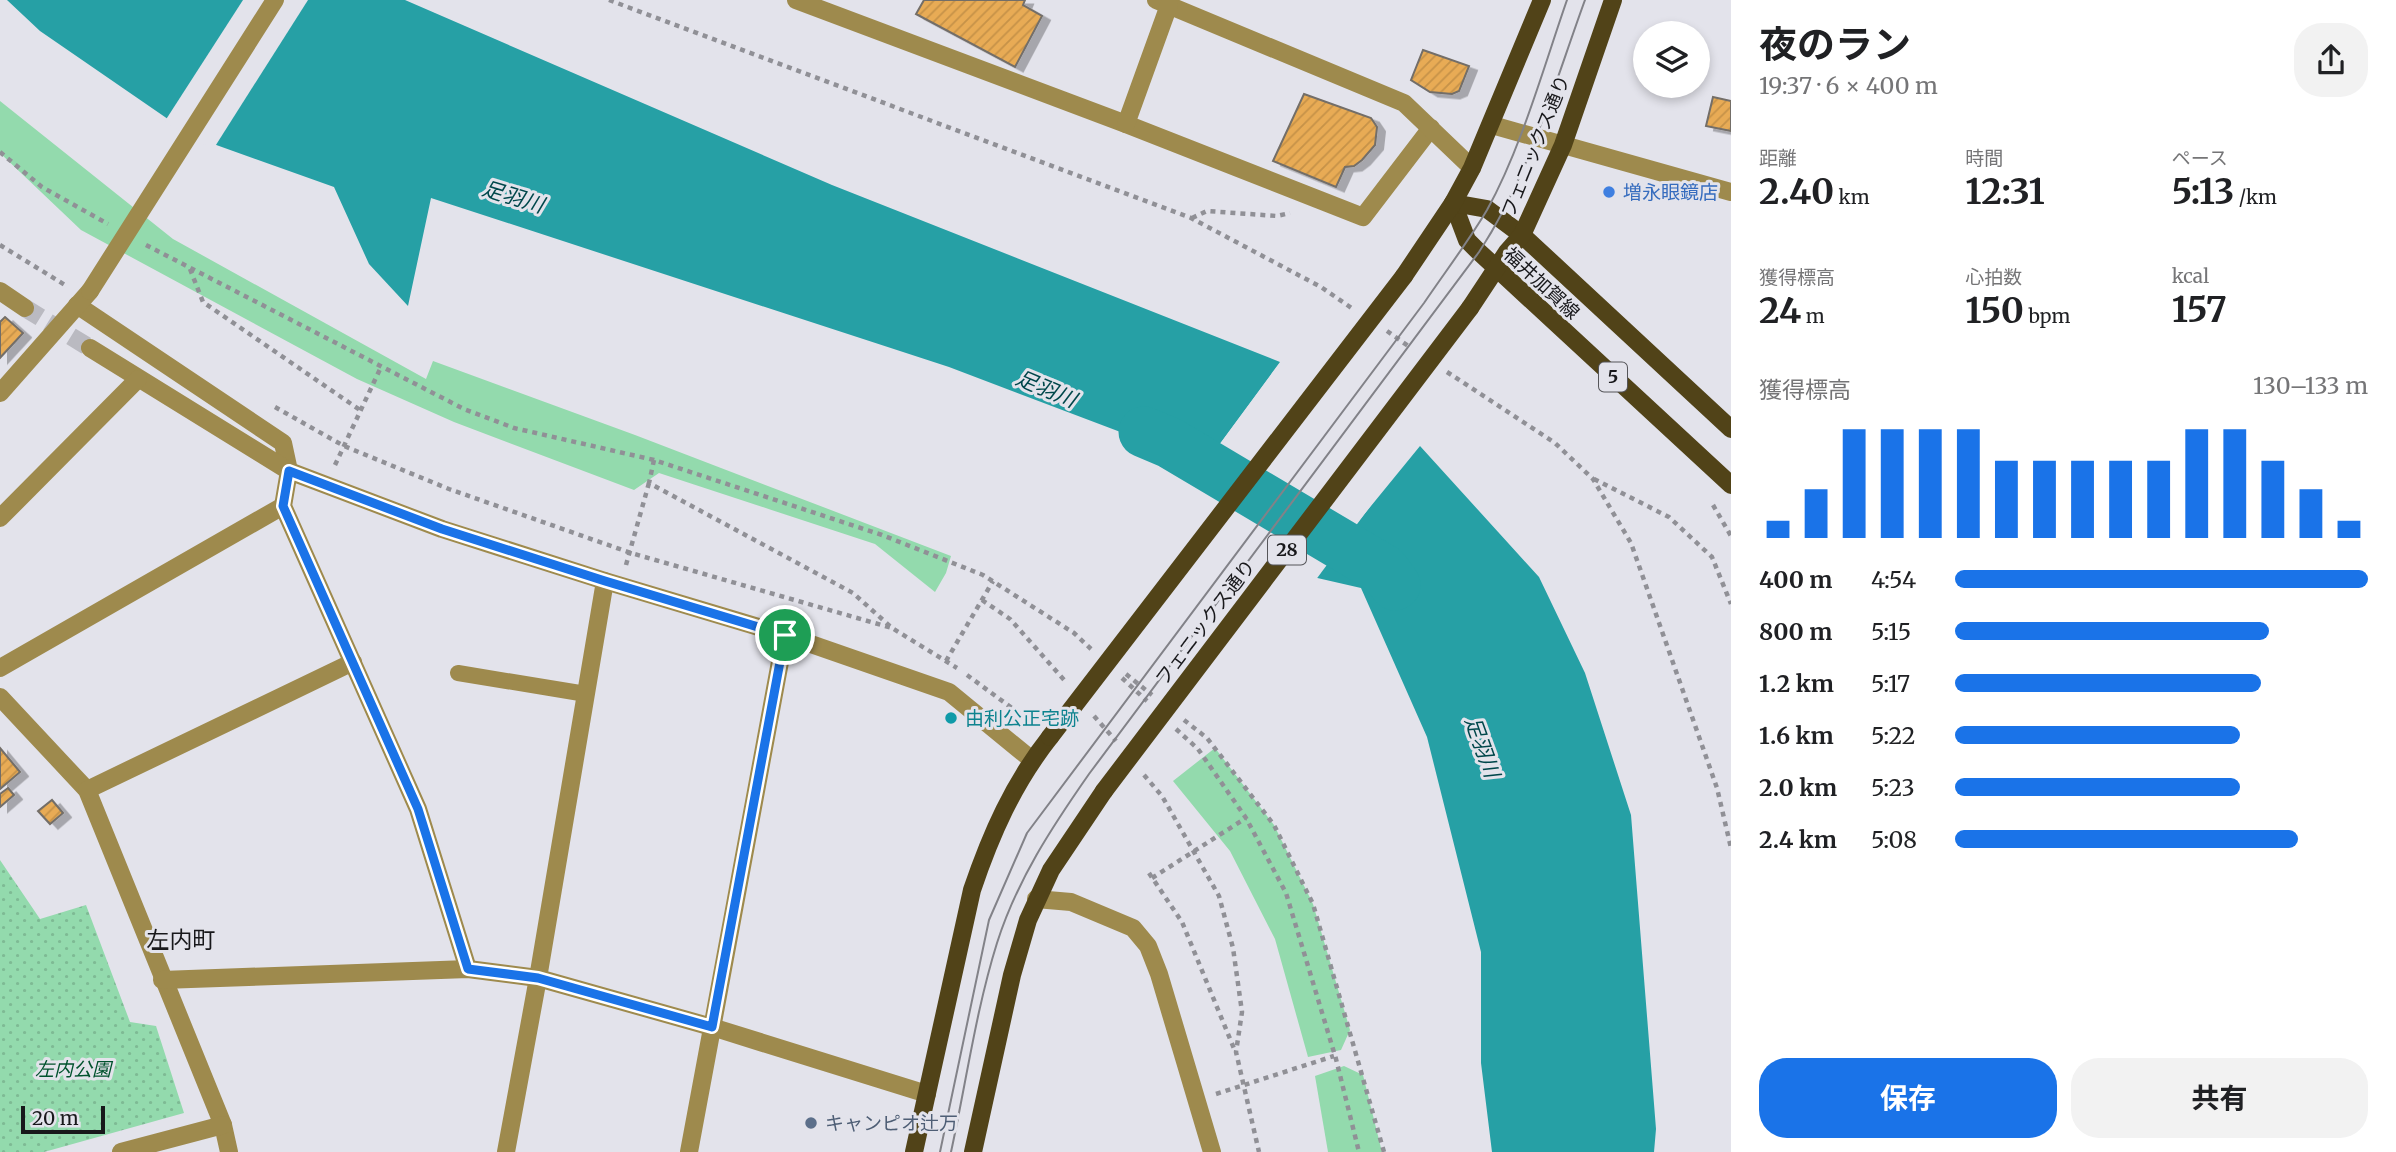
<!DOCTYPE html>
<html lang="ja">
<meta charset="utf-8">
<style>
:root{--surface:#fff;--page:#f2f2f2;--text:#202124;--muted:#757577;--accent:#1a73e8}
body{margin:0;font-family:Merriweather,"Noto Sans JP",serif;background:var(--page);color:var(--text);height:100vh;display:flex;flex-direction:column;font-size:26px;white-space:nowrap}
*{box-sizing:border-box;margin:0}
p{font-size:23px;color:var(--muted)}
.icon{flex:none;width:38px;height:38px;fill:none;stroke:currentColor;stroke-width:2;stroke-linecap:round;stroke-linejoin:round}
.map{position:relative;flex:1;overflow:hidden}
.details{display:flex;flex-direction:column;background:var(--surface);width:665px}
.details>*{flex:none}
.buttons{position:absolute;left:1633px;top:21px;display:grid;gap:14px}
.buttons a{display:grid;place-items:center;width:77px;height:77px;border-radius:50%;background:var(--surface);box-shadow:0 4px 10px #0003;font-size:35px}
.scale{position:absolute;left:21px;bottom:18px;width:84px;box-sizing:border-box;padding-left:7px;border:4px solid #18181b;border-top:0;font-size:19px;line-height:24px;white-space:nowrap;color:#18181b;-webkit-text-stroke:5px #e3e3eb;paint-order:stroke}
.pin{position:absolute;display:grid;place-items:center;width:60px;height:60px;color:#fff;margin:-30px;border:4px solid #fff;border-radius:50%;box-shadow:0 2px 7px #0007}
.round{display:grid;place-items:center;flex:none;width:74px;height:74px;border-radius:28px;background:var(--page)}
.summary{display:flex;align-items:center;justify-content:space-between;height:119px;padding:0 28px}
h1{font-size:38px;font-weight:700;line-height:52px}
.stats{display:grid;grid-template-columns:repeat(3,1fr);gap:10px;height:119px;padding:7px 28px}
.stats div{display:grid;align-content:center}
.stats b{font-size:35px;font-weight:700}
.stats small{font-size:19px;font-weight:400}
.stats p{font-size:19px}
.chart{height:196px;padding:14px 28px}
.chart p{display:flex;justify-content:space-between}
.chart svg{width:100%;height:126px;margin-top:7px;stroke:var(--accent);stroke-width:6}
.primary-button{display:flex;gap:14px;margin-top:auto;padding:14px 28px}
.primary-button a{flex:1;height:80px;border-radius:28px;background:var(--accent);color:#fff;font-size:28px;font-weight:700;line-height:80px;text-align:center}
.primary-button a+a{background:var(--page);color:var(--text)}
ul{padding:0 28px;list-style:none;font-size:23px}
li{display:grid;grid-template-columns:112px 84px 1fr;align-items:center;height:52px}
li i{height:18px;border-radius:9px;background:var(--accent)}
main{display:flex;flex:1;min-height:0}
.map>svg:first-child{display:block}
.green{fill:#93daad}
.park{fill:url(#park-dots)}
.water{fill:#26a0a5}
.pier{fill:#e3e3eb}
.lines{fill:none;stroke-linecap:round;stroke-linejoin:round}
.river{stroke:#26a0a5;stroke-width:51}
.building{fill:url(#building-hatch);stroke:#736e68;stroke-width:2;filter:url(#shadow)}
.minor-tunnel{stroke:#babac1;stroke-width:18;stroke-dasharray:18 9;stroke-linecap:butt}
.path{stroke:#909096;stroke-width:4.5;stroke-dasharray:5 5;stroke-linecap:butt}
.service{stroke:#9e8a4d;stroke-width:16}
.minor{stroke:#9e8a4d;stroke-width:18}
.tertiary{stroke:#9e8a4d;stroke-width:18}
.primary{stroke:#514318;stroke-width:18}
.tram{stroke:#828288;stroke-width:2}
.tertiary-bridge{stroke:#9e8a4d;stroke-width:18}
.primary-bridge{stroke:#514318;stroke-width:18}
.route-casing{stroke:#fff;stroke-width:14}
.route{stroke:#1a73e8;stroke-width:9}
.shop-dot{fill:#3f7fe0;stroke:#e3e3eb;stroke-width:2.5}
.culture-dot{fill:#0f9aa8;stroke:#e3e3eb;stroke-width:2.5}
.service-dot{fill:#5c6f8a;stroke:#e3e3eb;stroke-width:2.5}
.labels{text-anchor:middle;stroke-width:6;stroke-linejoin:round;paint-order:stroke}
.shield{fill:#e3e3eb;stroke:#555559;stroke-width:2}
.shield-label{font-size:18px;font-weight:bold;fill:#18181b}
.street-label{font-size:19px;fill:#18181b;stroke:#e3e3eb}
.shop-label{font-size:19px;fill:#366cbe;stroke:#e3e3eb;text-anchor:start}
.culture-label{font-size:19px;fill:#0d838f;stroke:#e3e3eb;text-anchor:start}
.park-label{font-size:19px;font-style:italic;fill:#00522d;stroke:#e3e3eb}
.service-label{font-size:19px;fill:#4e5e75;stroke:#e3e3eb;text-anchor:start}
.water-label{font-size:21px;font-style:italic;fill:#00474b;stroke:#e3e3eb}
.quarter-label{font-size:23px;fill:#18181b;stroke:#e3e3eb}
</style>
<main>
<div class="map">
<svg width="1731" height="1152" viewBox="0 0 1731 1152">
<defs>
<pattern id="park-dots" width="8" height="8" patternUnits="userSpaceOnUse" patternTransform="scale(1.75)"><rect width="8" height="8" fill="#93daad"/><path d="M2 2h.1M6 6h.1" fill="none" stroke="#7eba94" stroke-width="1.8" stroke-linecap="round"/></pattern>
<pattern id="building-hatch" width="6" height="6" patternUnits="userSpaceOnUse" patternTransform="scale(1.75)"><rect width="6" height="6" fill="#e8ab54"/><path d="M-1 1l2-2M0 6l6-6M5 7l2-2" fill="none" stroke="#c69249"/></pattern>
<filter id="shadow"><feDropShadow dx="8" dy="4.5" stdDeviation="0" flood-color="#0004"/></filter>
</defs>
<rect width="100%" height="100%" fill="#e3e3eb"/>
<!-- green -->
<g class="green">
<polygon points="0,101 173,239 426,379 433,361 635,435 951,556 946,573 935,592 875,544 659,473 634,490 454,422 357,379 81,230 0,153"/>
<polygon points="1215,748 1274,825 1313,904 1350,1030 1341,1050 1308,1057 1275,939 1230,851 1173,781"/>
<polygon points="1344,1066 1363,1075 1382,1152 1328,1152 1315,1076"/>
</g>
<!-- park -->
<polygon class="park" points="0,860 40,919 86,905 130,1022 156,1026 184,1113 44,1152 0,1152"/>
<!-- water -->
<g class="water">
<polygon points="7,0 405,0 832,185 1280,362 1205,464 949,367 431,198 408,306 369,264 334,187 194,137 40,31"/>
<polygon points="1420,446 1539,577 1585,673 1631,815 1656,1129 1654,1152 1492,1152 1481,1063 1481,952 1427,737 1361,588 1313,577"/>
</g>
<!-- pier -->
<g class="pier">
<polygon points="243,0 308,0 214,148 192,140 165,121"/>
<polygon points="1282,360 1283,364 1208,466 1203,467"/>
<polygon points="1417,443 1315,581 1311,580 1310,575"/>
</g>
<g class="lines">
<!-- river -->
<polyline class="river" points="1144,432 1170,443 1384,570 1395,585"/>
</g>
<!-- building -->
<g class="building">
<polygon points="924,0 1025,0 1023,5 1042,16 1015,67 916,14"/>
<polygon points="1423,50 1469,66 1459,91 1452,94 1430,92 1411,80"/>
<polygon points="1304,94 1371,118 1377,127 1375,145 1362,160 1354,166 1345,167 1336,187 1273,161"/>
<polygon points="1713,97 1731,101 1731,131 1706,126"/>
<polygon points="5,317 23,333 0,358 0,322"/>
<polygon points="0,748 20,772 0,789"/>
<polygon points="8,788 14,795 0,807 0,794"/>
<polygon points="52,800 63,813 50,824 38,811"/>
</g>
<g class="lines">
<!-- minor-tunnel -->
<polyline class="minor-tunnel" points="25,308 90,348"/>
<!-- path -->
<g class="path">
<polyline points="609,0 1191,218 1321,287 1353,309"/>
<polyline points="0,152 42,187 108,224"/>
<polyline points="1192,218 1207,211 1277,216 1290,213"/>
<polyline points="0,245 65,285"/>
<polyline points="146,245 464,409 514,428 654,460 882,535 983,575 1074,633 1091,649"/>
<polyline points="190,269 203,302 360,410"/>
<polyline points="1387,331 1411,348"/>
<polyline points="1447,372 1555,443 1593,479 1631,543 1717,788 1731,848"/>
<polyline points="275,407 344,446 449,489 631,553 892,628"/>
<polyline points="654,460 649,483 853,593 892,628 957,668"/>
<polyline points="335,465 381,367"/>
<polyline points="1594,479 1669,517 1712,557 1731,604"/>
<polyline points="1713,505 1731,536"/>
<polyline points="626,565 649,483"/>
<polyline points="982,600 1010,619 1066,682"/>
<polyline points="946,661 993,581"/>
<polyline points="1126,674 1152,695"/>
<polyline points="967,675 1020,714"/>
<polyline points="1122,678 1147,701"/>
<polyline points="1094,716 1116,741"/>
<polyline points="1184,720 1207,738 1274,825 1313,904 1384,1152"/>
<polyline points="1176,729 1198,749 1246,818 1286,893 1336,1059 1359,1152"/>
<polyline points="1144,775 1162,796 1219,896 1233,948 1242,1012 1236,1052 1259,1152"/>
<polyline points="1149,873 1182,922 1235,1051"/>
<polyline points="1152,878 1246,818"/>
<polyline points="1216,1094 1334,1056"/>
</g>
<!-- service -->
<polyline class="service" points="458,673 586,694"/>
<!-- minor -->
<g class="minor">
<polyline points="796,0 1126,124 1363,217 1431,128"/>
<polyline points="1156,0 1404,103 1472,168"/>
<polyline points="1126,124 1169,5"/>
<polyline points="1492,125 1731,192"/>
<polyline points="0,291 25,308"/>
<polyline points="77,305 283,443 289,471 283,506 418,809 468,969"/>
<polyline points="90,348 289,471 442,529 605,581 785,635 949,692 1032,760"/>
<polyline points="0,518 138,379"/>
<polyline points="0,668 283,506"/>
<polyline points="0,697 87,790 223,1125 229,1152"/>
<polyline points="87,790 353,662"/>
<polyline points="1036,899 1071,902 1133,928 1148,946 1159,974 1212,1152"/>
<polyline points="162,980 468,969 538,978 712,1027 927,1094"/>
<polyline points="121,1152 223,1125"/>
<polyline points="506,1152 538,978 605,581"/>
<polyline points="689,1152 785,635"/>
</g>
<!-- tertiary -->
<polyline class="tertiary" points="0,393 90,291"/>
<!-- primary -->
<g class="primary">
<polyline points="1453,203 1467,240 1479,252 1731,485"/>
<polyline points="1453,203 1487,209 1522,235 1731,429"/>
<polyline points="1404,276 1453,203 1472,168 1542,0"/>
<polyline points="1470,308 1507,252 1522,235 1563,145 1613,0"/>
<path d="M914,1152L972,890C991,834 1013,784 1050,737"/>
<polyline points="973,1152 1012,975 1028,920 1051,870 1104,791"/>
</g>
<!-- tram -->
<g class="tram">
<path d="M940,1152L989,920L1027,833L1424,303C1445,272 1468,242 1487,210C1521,149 1544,66 1567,0"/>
<path d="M951,1152C966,1083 976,1010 997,943C1017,880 1052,827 1089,774L1479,252C1529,176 1554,85 1585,0"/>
</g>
<!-- tertiary-bridge -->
<polyline class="tertiary-bridge" points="90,291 275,0"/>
<!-- primary-bridge -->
<g class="primary-bridge">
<polyline points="1050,737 1404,276"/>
<polyline points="1104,791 1470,308"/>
</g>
</g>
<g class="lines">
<!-- route casing -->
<g class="route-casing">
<polygon id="route" points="289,471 442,529 605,581 785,635 712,1027 538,978 468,969 418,809 283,506"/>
</g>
<!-- route -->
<use href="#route" class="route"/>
</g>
<!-- markers -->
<circle class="shop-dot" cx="1609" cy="192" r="7"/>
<circle class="culture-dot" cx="951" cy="718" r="7"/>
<circle class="service-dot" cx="811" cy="1123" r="7"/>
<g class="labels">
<!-- shield labels -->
<g class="shield">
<rect x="1599" y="362.5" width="28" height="29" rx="5"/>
<rect x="1268" y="535.5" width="38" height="29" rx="5"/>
</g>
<g class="shield-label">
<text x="1613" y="383">5</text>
<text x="1287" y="556">28</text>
</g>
<!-- street labels -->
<g class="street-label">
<text transform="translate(1535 146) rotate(-68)" y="7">フェニックス通り</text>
<text transform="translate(1542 283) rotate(43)" y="7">福井加賀線</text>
<text transform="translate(1205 622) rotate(-53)" y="7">フェニックス通り</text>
</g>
<!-- shop labels -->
<g class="shop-label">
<text x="1623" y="199">増永眼鏡店</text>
</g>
<!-- culture labels -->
<g class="culture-label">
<text x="965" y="725">由利公正宅跡</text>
</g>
<!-- park labels -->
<g class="park-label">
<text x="73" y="1076">左内公園</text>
</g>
<!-- service labels -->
<g class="service-label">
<text x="825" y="1130">キャンピオ辻万</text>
</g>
<!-- water labels -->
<g class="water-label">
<text transform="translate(513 197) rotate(17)" y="7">足羽川</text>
<text transform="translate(1046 389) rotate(23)" y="7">足羽川</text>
<text transform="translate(1482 747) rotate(70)" y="7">足羽川</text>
</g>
<!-- quarter labels -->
<g class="quarter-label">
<text x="181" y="948">左内町</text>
</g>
</g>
</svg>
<div class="buttons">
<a><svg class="icon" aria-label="layers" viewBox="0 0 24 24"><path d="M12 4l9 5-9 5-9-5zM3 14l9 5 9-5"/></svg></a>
</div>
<div class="scale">20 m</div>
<div class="pin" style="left:785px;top:635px;background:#1e9e55"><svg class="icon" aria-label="arrive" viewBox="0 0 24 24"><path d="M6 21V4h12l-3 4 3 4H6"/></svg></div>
</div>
<section class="details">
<div class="summary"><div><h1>夜のラン</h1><p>19:37 · 6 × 400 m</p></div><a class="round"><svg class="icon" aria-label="share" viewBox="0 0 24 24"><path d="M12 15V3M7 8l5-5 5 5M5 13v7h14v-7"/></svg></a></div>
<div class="stats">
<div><p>距離</p><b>2.40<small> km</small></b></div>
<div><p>時間</p><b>12:31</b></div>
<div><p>ペース</p><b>5:13<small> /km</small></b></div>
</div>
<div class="stats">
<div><p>獲得標高</p><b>24<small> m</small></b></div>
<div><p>心拍数</p><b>150<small> bpm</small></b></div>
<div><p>kcal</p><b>157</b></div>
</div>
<div class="chart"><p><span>獲得標高</span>130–133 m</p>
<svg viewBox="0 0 160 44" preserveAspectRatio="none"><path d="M5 44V38M15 44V27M25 44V6M35 44V6M45 44V6M55 44V6M65 44V17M75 44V17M85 44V17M95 44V17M105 44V17M115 44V6M125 44V6M135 44V17M145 44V27M155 44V38"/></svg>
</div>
<ul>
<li><b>400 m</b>4:54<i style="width:100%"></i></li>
<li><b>800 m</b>5:15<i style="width:76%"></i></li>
<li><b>1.2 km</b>5:17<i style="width:74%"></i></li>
<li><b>1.6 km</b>5:22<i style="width:69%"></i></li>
<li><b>2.0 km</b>5:23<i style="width:69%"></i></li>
<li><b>2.4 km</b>5:08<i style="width:83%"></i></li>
</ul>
<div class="primary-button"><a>保存</a><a>共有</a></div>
</section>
</main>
